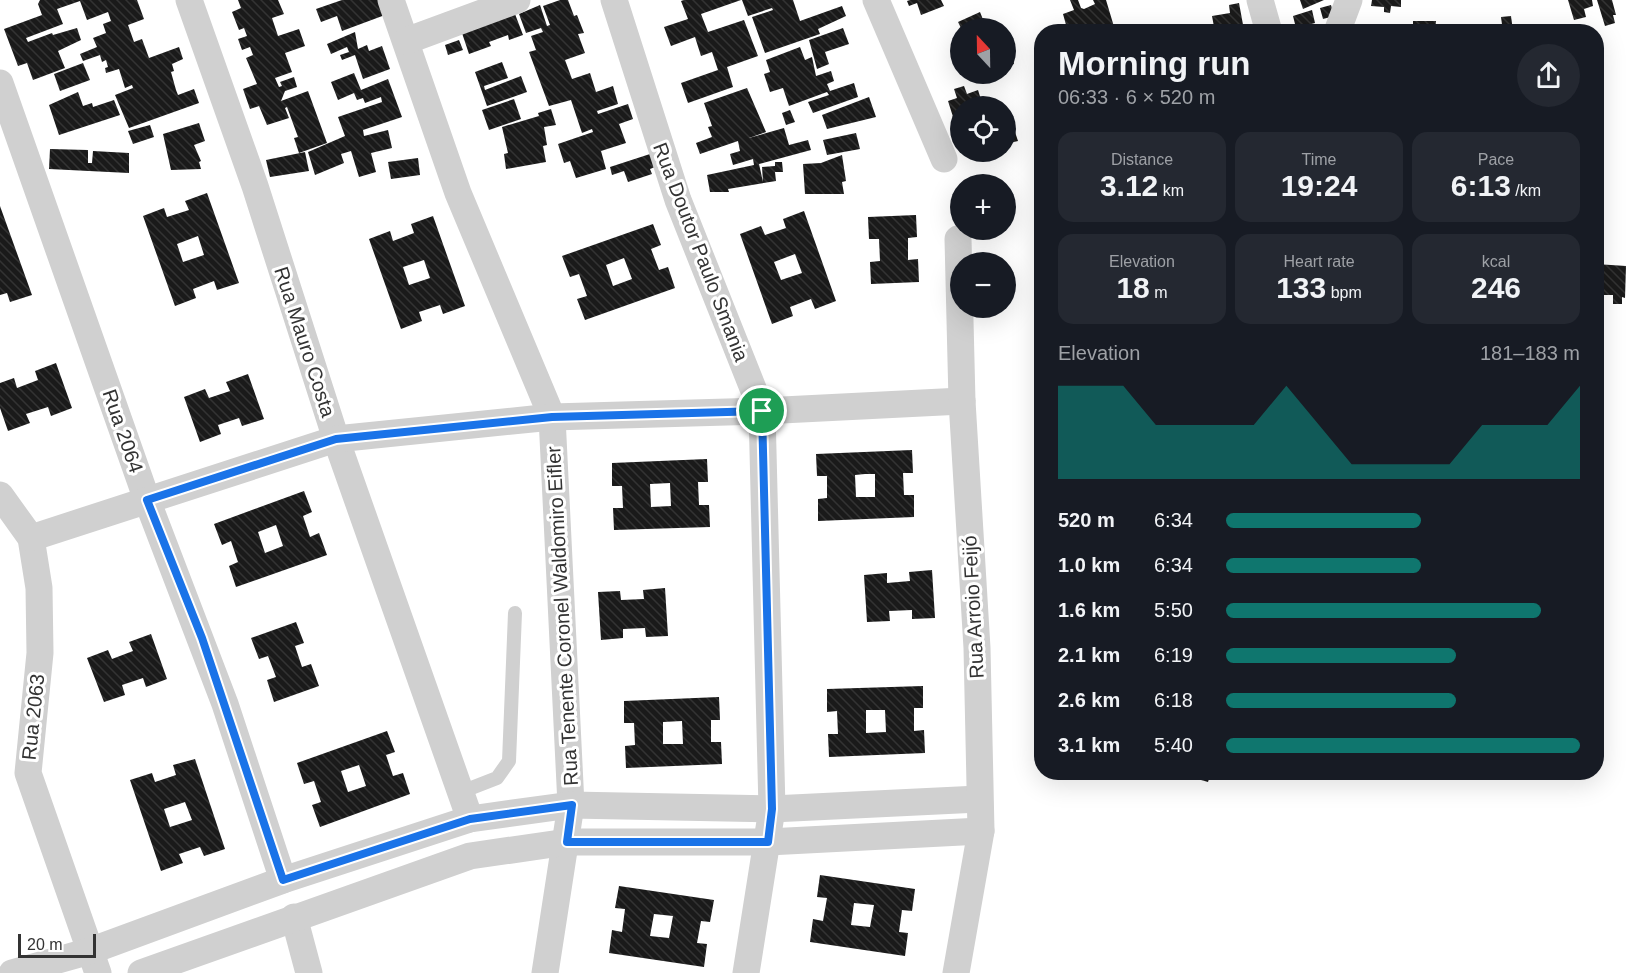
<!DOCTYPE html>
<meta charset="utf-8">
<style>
:root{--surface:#171b24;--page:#242831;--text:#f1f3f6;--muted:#9ea1a6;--accent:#0f766e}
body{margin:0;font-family:Helvetica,sans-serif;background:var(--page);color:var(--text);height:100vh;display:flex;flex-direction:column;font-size:22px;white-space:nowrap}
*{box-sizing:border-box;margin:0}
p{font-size:20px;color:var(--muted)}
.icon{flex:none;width:33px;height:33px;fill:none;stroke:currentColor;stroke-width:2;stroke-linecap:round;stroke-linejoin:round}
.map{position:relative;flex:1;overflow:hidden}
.drawer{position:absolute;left:1034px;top:24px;width:570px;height:756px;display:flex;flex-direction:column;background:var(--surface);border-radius:24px;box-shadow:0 6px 24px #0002}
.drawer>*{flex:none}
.needle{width:39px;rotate:338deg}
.buttons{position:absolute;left:950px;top:18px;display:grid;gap:12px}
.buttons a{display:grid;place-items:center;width:66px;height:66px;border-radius:50%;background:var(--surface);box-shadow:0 6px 24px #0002;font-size:30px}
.scale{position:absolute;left:18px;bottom:15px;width:78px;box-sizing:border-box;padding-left:6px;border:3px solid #333;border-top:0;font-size:16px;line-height:21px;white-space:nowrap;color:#333;-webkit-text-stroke:4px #fff;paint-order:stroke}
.pin{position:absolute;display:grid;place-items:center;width:51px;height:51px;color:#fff;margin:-26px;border:3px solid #fff;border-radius:50%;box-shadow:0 2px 6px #0007}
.round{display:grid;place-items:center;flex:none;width:63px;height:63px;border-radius:32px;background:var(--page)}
.headline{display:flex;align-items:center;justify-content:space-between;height:102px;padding:0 24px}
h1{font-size:33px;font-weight:800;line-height:45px}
.metrics{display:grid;grid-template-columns:repeat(3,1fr);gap:9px;height:102px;padding:6px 24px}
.metrics div{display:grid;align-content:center;border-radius:15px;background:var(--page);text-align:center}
.metrics b{font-size:30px;font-weight:800}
.metrics small{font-size:16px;font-weight:400}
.metrics p{font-size:16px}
.chart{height:168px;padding:12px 24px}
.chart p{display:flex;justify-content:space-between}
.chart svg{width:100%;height:108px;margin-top:6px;fill:var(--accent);opacity:.7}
ul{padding:0 24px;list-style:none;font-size:20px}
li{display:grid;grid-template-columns:96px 72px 1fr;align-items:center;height:45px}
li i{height:15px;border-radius:8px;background:var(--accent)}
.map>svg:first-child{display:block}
.building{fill:url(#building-back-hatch);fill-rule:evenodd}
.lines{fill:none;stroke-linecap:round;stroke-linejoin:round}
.service{stroke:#d0d0d0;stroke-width:14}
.minor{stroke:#d0d0d0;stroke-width:27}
.route-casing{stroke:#fff;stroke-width:12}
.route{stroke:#1a73e8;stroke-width:8}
.labels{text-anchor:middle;stroke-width:6;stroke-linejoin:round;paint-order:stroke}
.street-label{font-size:20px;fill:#333;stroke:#fff}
</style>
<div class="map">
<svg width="1628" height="973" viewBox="0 0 1628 973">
<defs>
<pattern id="building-back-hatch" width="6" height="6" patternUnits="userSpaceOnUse" patternTransform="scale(1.5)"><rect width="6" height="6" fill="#1a1a1a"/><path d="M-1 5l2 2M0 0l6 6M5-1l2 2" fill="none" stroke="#333"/></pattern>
</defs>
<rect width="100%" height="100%" fill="#fff"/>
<!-- building -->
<g class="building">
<polygon points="40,0 137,0 144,19 128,25 134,42 142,39 149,58 179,47 183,59 172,64 174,71 171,72 176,90 178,95 194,89 199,103 129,128 115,95 133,88 132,85 125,88 119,69 106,73 105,68 108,67 106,60 102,62 100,55 83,61 80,54 97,47 93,38 106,33 103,24 111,21 108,12 87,20 80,1 57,9 63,24 26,38 28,42 52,33 53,35 77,28 81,40 58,51 65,68 33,80 27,63 18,66 4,29 42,15 38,4"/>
<polygon points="238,0 278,0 284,14 272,18 278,36 299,29 305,46 285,53 292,72 275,78 279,87 282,86 280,82 294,77 297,87 285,91 281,101 308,91 327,143 299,153 294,138 298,137 287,107 285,108 289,118 267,125 259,106 250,109 243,89 257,84 246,58 253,55 250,47 242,50 238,39 247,36 244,28 239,30 232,12 241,8"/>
<polygon points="342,0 380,0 385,15 342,31 337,16 321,22 316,9"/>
<polygon points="560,0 568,0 574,16 577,15 584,33 578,34 585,53 565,60 572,79 590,73 596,92 613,86 618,104 597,111 598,114 628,104 633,119 619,124 626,143 601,151 606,169 576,178 570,161 564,163 558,144 593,132 592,129 582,133 571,100 549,106 529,52 536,50 531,36 543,32 541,28 526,33 519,14 540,5 547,26 550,25 543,6"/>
<polygon points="684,0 741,0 701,14 708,32 744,20 758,56 727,67 733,87 688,103 681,83 718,70 712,52 701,56 695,37 671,46 664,27 688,19 681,1"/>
<polygon points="742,0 793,0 800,21 842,6 846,16 818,29 820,34 765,53 752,17 773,10 772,8 748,16"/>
<polygon points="910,0 941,0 944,6 921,15 917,3 909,6 907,1"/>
<polygon points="1070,0 1078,0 1081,8 1084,9 1095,4 1093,0 1106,0 1115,30 1125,27 1126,32 1068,32 1063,14 1074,10"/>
<polygon points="1300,0 1324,0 1303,9"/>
<polygon points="1372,0 1401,0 1401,7 1391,6 1390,13 1384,12 1384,7 1371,6"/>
<polygon points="1568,0 1592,0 1593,6 1584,9 1586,17 1574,20"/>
<polygon points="1597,0 1612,0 1616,15 1613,15 1615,23 1605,26"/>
<polygon points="1239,3 1244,30 1215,32 1212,16 1230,13 1229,5"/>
<polygon points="1331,5 1334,16 1323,19 1320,8"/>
<polygon points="1312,10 1315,23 1296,28 1293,16"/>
<polygon points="980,12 984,22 961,28 958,22"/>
<polygon points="515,14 523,35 509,40 508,35 489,42 491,46 469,54 462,33"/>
<polygon points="1511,16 1513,31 1503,32 1501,17"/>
<polygon points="1413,21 1436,21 1435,32 1413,32"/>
<polygon points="843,28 849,44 825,52 829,64 817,69 809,40"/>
<polygon points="355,32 358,49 367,45 369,51 382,46 390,69 363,79 355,55 342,60 340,55 349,52 347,47 331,54 327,44"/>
<polygon points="1005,38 1014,64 1005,66"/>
<polygon points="459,40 463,50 448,55 445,45"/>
<polygon points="800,47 805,60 812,57 816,76 831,71 834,81 827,84 830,91 854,83 858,97 813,113 808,102 829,95 827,92 789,106 783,88 770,92 764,74 770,72 766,60"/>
<polygon points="502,62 508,78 484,86 485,90 521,76 527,92 487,106 475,72"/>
<polygon points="83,63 90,80 60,91 54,74"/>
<polygon points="354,73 361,90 388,79 402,117 363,130 364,136 388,130 392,148 371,153 376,172 359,177 351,151 341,154 344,163 315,175 308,152 345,136 338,117 382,102 381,97 365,103 363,98 357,100 354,93 338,100 331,82"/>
<polygon points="964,86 967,94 978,90 983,106 960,106 960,119 954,120 948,101 957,98 954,89"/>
<polygon points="747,88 766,132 749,138 784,128 789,145 808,140 811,150 759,164 763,182 762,167 775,166 775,162 782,162 783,172 775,172 776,181 728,189 729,192 710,192 707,175 754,165 753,159 733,165 730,154 740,151 738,141 700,154 696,143 712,137 708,127 712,126 704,103"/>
<polygon points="78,92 83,106 92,103 93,107 114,100 120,115 59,135 49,105"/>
<polygon points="869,97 876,117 827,129 822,115"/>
<polygon points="514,99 521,119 489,130 482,110"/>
<polygon points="551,109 556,125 544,127 547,145 543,146 546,162 506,169 504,154 508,153 502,127 539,116 538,113"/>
<polygon points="790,110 795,122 786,125 782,113"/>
<polygon points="199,123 205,141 194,145 201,161 199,162 201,169 171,170 163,134"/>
<polygon points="150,125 154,137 133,144 128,131"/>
<polygon points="1014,129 1018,141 1006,144 1005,132"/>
<polygon points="856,133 860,149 827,155 823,140"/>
<polygon points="50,149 88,150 88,163 92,163 93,151 129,153 129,173 49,169"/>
<polygon points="305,152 309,171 270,177 266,160"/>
<polygon points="650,154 655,167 650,169 652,174 628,182 624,171 612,175 610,167"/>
<polygon points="842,155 846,181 842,182 844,194 805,194 803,164 821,163"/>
<polygon points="418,158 420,175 391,179 388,162"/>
<path d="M207,193L239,283L217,290L214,281L193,289L196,298L175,306L143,216L164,208L167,217L189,210L185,201ZM198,236L204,255L183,262L177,244Z"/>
<polygon points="0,206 32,295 10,302 7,293 0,295"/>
<path d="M804,211L836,301L815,309L811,299L790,307L793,316L772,324L740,234L761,226L765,235L786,228L783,219ZM795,254L802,273L781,280L774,262Z"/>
<polygon points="916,215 917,237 908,238 908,260 918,259 919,282 871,284 870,262 880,261 879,239 869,239 868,217"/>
<path d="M433,216L465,306L443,314L440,305L419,312L422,321L401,329L369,239L390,231L393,241L414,233L411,224ZM424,260L430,278L409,285L403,267Z"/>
<path d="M653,224L661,245L651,249L659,270L668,267L675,288L585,320L577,299L587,296L579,274L570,277L562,256ZM624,258L632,279L613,286L606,265Z"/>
<polygon points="1596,264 1626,266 1625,298 1622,297 1622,304 1613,304 1613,295 1596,295"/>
<polygon points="56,363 72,408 51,416 48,407 26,414 30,423 8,431 0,408 0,383 14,378 17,388 38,380 35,371"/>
<polygon points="248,374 264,419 242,426 239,418 218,425 221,434 200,442 184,397 205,389 209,398 230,391 226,382"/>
<path d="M912,450L913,473H903L904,495H914V517L818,521V499L827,498V476H817L816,454ZM865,474H875V497H856L855,475Z"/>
<path d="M707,459L708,482H698L699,505H709L710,527L614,530L613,508H623L622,486H612V463ZM670,483L671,506L651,507L650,484Z"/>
<path d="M304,491L312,512L303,516L310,537L319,533L327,555L236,587L229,566L238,562L231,541L222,545L214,524ZM276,525L283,546L265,553L258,532Z"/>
<polygon points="932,570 935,618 912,619 912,610 889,611 890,621 867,622 864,575 887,573 887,583 910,581 909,572"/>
<polygon points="665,588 668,636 646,637 645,628 623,629 623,638 601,640 598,592 620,591 621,600 644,599 643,590"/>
<polygon points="296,622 304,643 295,646 302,667 311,664 319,686 274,702 267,680 276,677 268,656 259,659 251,638"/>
<polygon points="151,634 167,679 146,687 143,678 122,685 125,695 104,702 87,658 108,650 112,659 133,651 129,642"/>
<path d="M923,686V708H914V731L924,730L925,753L829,757L828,734H838L837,711L827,712V689ZM866,710H885L886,732L866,733Z"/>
<path d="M719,697L720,720H711V742H721L722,764L626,768L625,746L635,745L634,723H624V701ZM682,721L683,744H663V722Z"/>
<path d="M387,731L395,752L386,755L393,776L403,773L410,794L320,827L312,805L321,802L314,781L304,784L297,763ZM359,765L366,786L348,792L341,771Z"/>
<path d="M195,759L225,849L204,856L200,847L179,854L183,863L161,871L130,780L152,773L155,782L176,775L173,765ZM185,802L192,820L170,827L164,809Z"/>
<polygon points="1196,772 1211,772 1208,782 1194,778"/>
<path d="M820,875L915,889L912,911L902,910L899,932L908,933L905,956L810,942L813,919L823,921L827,898L817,897ZM854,903L874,905L870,927L851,925Z"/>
<path d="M619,886L714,900L710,922L701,921L697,943L707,944L704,967L609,953L612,930L622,932L625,909L615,908ZM654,914L673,916L669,938L650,936Z"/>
</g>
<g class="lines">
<!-- service -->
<polyline class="service" points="461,792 497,778 509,761 515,613"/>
<!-- minor -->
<g class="minor">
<polyline points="189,0 255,186 336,439 470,819"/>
<polyline points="391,0 458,193 552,417 571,805 545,973"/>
<polyline points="614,0 678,200 762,411 772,809 746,973"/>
<polyline points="876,0 944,159"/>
<polyline points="1260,0 1269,32"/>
<polyline points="1337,32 1349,0"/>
<polyline points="406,41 517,0"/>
<polyline points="0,83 147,500 225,704 283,880"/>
<polyline points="0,495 31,538 39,588 40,653 28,773 98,973"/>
<polyline points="31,538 336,439 552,417 762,411 962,401"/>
<polyline points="294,917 309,973"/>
<polyline points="12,973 90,951 283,880 470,819 571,805 772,809 979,799"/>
<polyline points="141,973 470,856 567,842 768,842 981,831"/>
<polyline points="956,973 981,831 977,648 962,401 958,239"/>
</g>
</g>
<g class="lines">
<!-- route casing -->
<g class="route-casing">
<polygon id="route" points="762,411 772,809 768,842 567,842 572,805 470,819 283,880 202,638 147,500 336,439 552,417"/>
</g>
<!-- route -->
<use href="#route" class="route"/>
</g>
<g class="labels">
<!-- street labels -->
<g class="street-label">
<text transform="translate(701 252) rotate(69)" y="7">Rua Doutor Paulo Smania</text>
<text transform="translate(305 342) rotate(72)" y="7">Rua Mauro Costa</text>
<text transform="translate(123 431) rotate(71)" y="7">Rua 2064</text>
<text transform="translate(973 607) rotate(-93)" y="7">Rua Arroio Feijó</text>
<text transform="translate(562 616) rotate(-93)" y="7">Rua Tenente Coronel Waldomiro Eifler</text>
<text transform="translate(33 717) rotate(-84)" y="7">Rua 2063</text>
</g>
</g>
</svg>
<div class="buttons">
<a><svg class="needle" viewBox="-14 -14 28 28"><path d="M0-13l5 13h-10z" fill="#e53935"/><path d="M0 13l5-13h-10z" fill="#9ea1a6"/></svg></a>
<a><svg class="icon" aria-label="locate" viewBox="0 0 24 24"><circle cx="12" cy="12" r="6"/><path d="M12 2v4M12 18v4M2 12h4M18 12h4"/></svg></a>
<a>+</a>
<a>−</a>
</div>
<div class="scale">20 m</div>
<div class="pin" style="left:762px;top:411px;background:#1e9e55"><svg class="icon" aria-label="arrive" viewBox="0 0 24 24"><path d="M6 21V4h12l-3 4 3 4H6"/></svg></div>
<section class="drawer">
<div class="headline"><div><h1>Morning run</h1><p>06:33 · 6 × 520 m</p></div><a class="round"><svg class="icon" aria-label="share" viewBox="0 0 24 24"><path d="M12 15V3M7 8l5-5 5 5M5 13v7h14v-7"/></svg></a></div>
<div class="metrics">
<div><p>Distance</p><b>3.12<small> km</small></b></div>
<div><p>Time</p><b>19:24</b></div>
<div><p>Pace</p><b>6:13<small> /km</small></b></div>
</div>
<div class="metrics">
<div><p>Elevation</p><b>18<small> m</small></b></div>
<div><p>Heart rate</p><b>133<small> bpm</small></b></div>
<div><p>kcal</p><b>246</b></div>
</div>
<div class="chart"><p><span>Elevation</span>181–183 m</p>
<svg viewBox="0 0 160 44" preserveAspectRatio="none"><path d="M0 44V6L10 6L20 6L30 22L40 22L50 22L60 22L70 6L80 22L90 38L100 38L110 38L120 38L130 22L140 22L150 22L160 6V44z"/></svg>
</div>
<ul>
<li><b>520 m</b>6:34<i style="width:55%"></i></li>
<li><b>1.0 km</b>6:34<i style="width:55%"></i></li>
<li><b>1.6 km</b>5:50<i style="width:89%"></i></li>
<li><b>2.1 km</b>6:19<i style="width:65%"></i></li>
<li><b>2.6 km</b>6:18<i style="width:65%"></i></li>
<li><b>3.1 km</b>5:40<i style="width:100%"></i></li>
</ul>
</section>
</div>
